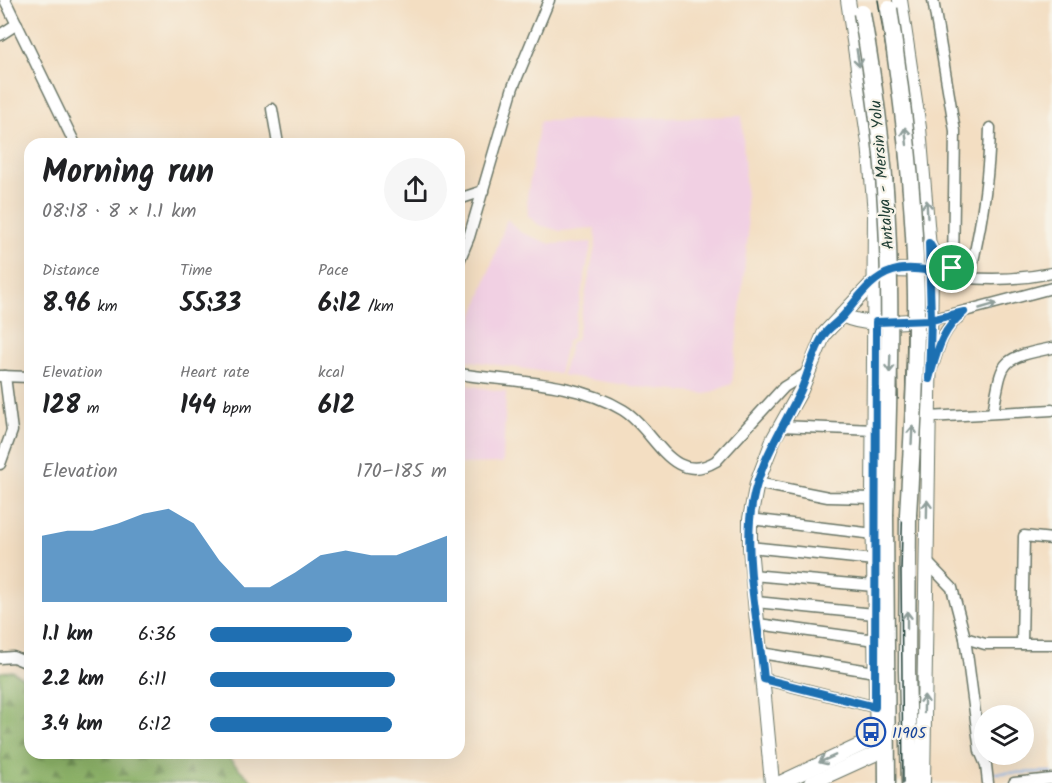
<!DOCTYPE html>
<meta charset="utf-8">
<style>
:root{--surface:#fff;--page:#f6f6f6;--text:#202124;--muted:#757577;--accent:#1f6fb2}
body{margin:0;font-family:Kalam,sans-serif;background:var(--page);color:var(--text);height:100vh;display:flex;flex-direction:column;font-size:22px;white-space:nowrap}
*{box-sizing:border-box;margin:0}
p{font-size:20px;color:var(--muted)}
.icon{flex:none;width:33px;height:33px;fill:none;stroke:currentColor;stroke-width:2;stroke-linecap:round;stroke-linejoin:round}
.map{position:relative;flex:1;overflow:hidden}
.sheet{position:absolute;left:24px;top:138px;width:441px;height:621px;display:flex;flex-direction:column;background:var(--surface);border-radius:18px;box-shadow:0 6px 24px #0002}
.sheet>*{flex:none}
.buttons{position:absolute;left:974px;top:705px;display:grid;gap:12px}
.buttons a{display:grid;place-items:center;width:60px;height:60px;border-radius:50%;background:var(--surface);box-shadow:0 6px 24px #0002;font-size:30px}
.pin{position:absolute;display:grid;place-items:center;width:51px;height:51px;color:#fff;margin:-26px;border:3px solid #fff;border-radius:50%;box-shadow:0 2px 6px #0007}
.round{display:grid;place-items:center;flex:none;width:63px;height:63px;border-radius:32px;background:var(--page)}
.summary{display:flex;align-items:center;justify-content:space-between;height:102px;padding:0 18px}
h1{font-size:33px;font-weight:800;line-height:45px}
.figures{display:grid;grid-template-columns:repeat(3,1fr);gap:9px;height:102px;padding:6px 18px}
.figures div{display:grid;align-content:center}
.figures b{font-size:26px;font-weight:800}
.figures small{font-size:16px;font-weight:400}
.figures p{font-size:16px}
.chart{height:168px;padding:12px 18px}
.chart p{display:flex;justify-content:space-between}
.chart svg{width:100%;height:108px;margin-top:6px;fill:var(--accent);opacity:.7}
ul{padding:0 18px;list-style:none;font-size:20px}
li{display:grid;grid-template-columns:96px 72px 1fr;align-items:center;height:45px}
li i{height:15px;border-radius:8px;background:var(--accent)}
.map>svg:first-child{display:block}
.built{fill:#f1d0e3}
.forest{fill:url(#forest-firs);stroke:#56784e;stroke-width:1.5}
.lines{fill:none;stroke-linecap:round;stroke-linejoin:round}
.stream{stroke:#7fb1eb;stroke-width:2}
.minor-casing{stroke:#697566;stroke-width:13}
.major-casing{stroke:#697566;stroke-width:16}
.highway-casing{stroke:#697566;stroke-width:19}
.minor{stroke:#fff;stroke-width:10}
.major{stroke:#fff;stroke-width:14}
.highway{stroke:#fff;stroke-width:16}
.tram{stroke:#1f3d34;stroke-width:1.5}
.highway-bridge-casing{stroke:#697566;stroke-width:19;stroke-linecap:butt}
.highway-bridge{stroke:#fff;stroke-width:16}
.oneway{stroke:#8f9e9a}
.route-casing{stroke:#fff;stroke-width:12}
.route{stroke:#1f6fb2;stroke-width:8}
.labels{text-anchor:middle;stroke-width:4.5;stroke-linejoin:round;paint-order:stroke}
.street-label{font-size:16px;fill:#1f3d34;stroke:#f7f3e8}
.transit-label{font-size:16px;fill:#164399;stroke:#f7f3e8;text-anchor:start}
</style>
<div class="map">
<svg width="1052" height="783" viewBox="0 0 1052 783">
<defs>
<pattern id="forest-firs" width="22" height="20" patternUnits="userSpaceOnUse" patternTransform="scale(1.5)"><rect width="22" height="20" fill="#8cb268"/><path d="M5 1l3.5 6h-7zM16 11l3.5 6h-7z" fill="#729256"/></pattern>
</defs>
<rect width="100%" height="100%" fill="#f7f3e8"/>
<filter id="ink" filterUnits="userSpaceOnUse"><feTurbulence type="fractalNoise" baseFrequency=".0167" numOctaves="2"/><feDisplacementMap in="SourceGraphic" scale="12" xChannelSelector="R" yChannelSelector="G"/><feConvolveMatrix kernelMatrix="1 2 1 2 8 2 1 2 1" color-interpolation-filters="sRGB"/></filter>
<filter id="wash" filterUnits="userSpaceOnUse"><feTurbulence type="fractalNoise" baseFrequency=".008" numOctaves="4" result="noise"/><feDisplacementMap in="SourceGraphic" scale="24" xChannelSelector="R" yChannelSelector="G"/><feGaussianBlur stdDeviation="1.35" result="paint"/><feColorMatrix in="noise" values="0 0 0 0 0 0 0 0 0 0 0 0 0 0 0 0 0 1.4 0 .05"/><feComposite in="paint" operator="in"/></filter>
<g filter="url(#wash)">
<rect width="100%" height="100%" fill="#f3dec2"/>
<!-- built -->
<g class="built">
<polygon points="742,116 748,235 732,384 706,394 638,387 562,375 571,342 576,340 596,242 595,228 560,231 539,225 528,216 527,197 540,121"/>
<polygon points="507,219 520,232 551,244 592,242 572,338 567,341 559,374 459,359"/>
<polygon points="459,384 506,392 503,463 459,464"/>
</g>
<!-- forest -->
<polygon class="forest" points="12,671 30,682 30,753 223,753 254,783 0,783 0,672"/>
<g class="lines">
<!-- stream -->
<polyline class="stream" points="995,773 1052,772"/>
</g>
</g>
<g filter="url(#ink)">
<g class="lines">
<!-- minor casing -->
<g class="minor-casing">
<g id="minor">
<polyline points="5,0 75,144"/>
<polyline points="933,0 955,131 953,268"/>
<polyline points="0,35 17,24"/>
<polyline points="272,109 278,144"/>
<polyline points="459,199 483,191"/>
<path d="M929,243L937,256L969,278C981,229 989,179 990,128"/>
<polyline points="459,261 469,237 513,87 549,0"/>
<path d="M931,272C970,281 1012,281 1052,273"/>
<polyline points="931,320 1052,288"/>
<path d="M933,365C939,344 944,328 961,315"/>
<path d="M459,374C512,382 576,381 623,410C655,429 671,488 716,461L784,387L807,373"/>
<polyline points="0,376 30,377"/>
<path d="M993,412C1003,360 998,359 1052,348"/>
<polyline points="929,417 1052,410"/>
<polyline points="781,426 874,430"/>
<polyline points="0,464 12,431 5,376"/>
<polyline points="757,483 828,497 873,498"/>
<polyline points="750,519 874,534"/>
<polyline points="750,547 874,560"/>
<polyline points="926,561 952,588 965,638 980,751 986,765 988,783"/>
<polyline points="752,575 874,586"/>
<polyline points="756,602 874,614"/>
<polyline points="758,624 875,640"/>
<polyline points="965,638 985,644 1052,644"/>
<polyline points="1022,644 1024,536 1052,539"/>
<polyline points="761,653 875,672"/>
<polyline points="0,658 13,657 30,664"/>
<polyline points="764,679 875,707"/>
<polyline points="1014,783 1052,779"/>
</g>
</g>
<!-- major casing -->
<g class="major-casing">
<g id="major">
<polyline points="900,0 919,128 931,272 923,783"/>
<path d="M844,316C867,327 899,321 924,320"/>
<polyline points="772,783 750,547 750,519 757,483 774,438 801,390 824,334 876,279 894,270 925,271"/>
<polyline points="780,783 876,738"/>
<polyline points="811,783 877,753 873,498 875,213 869,143 848,0"/>
</g>
</g>
<!-- highway casing -->
<g class="highway-casing">
<g id="highway">
<polyline points="885,515 887,783"/>
<polyline points="908,515 907,670 910,783"/>
</g>
</g>
<!-- minor -->
<use href="#minor" class="minor"/>
<!-- major -->
<use href="#major" class="major"/>
<!-- highway -->
<use href="#highway" class="highway"/>
<!-- tram -->
<g class="tram">
<polyline points="878,0 893,91 906,224 908,299 901,572 903,783"/>
<polyline points="893,177 898,399"/>
</g>
<!-- highway-bridge casing -->
<g class="highway-bridge-casing">
<g id="highway-bridge">
<path d="M889,9C903,104 915,199 916,295C917,368 912,442 908,515"/>
<path d="M862,13C872,72 881,131 885,190C893,299 888,407 885,515"/>
</g>
</g>
<!-- highway-bridge -->
<use href="#highway-bridge" class="highway-bridge"/>
</g>
<!-- one-way arrows -->
<defs><path id="oneway-shaft" d="M-6 0H5M1.5-3L5.5 0L1.5 3" fill="none" stroke-width="1.6" stroke-linecap="round" stroke-linejoin="round" transform="scale(1.5)"/></defs>
<g class="oneway">
<use href="#oneway-shaft" transform="translate(858 58) rotate(81)"/>
<use href="#oneway-shaft" transform="translate(906 136) rotate(-96)"/>
<use href="#oneway-shaft" transform="translate(927 209) rotate(-93)"/>
<use href="#oneway-shaft" transform="translate(988 306) rotate(-16)"/>
<use href="#oneway-shaft" transform="translate(890 364) rotate(92)"/>
<use href="#oneway-shaft" transform="translate(912 435) rotate(-87)"/>
<use href="#oneway-shaft" transform="translate(927 509) rotate(-89)"/>
<use href="#oneway-shaft" transform="translate(907 620) rotate(-90)"/>
<use href="#oneway-shaft" transform="translate(924 704) rotate(-89)"/>
<use href="#oneway-shaft" transform="translate(827 759) rotate(156)"/>
</g>
</g>
<g class="lines" filter="url(#ink)">
<!-- route casing -->
<g class="route-casing">
<path id="route" d="M952,268L969,278C946,276 916,264 893,271C870,278 858,299 843,316C837,323 828,328 824,335C813,351 809,372 801,390C780,434 754,469 750,520C746,572 759,627 764,679L875,707L876,322L931,320L929,379C937,352 941,330 964,312L931,320L929,243L937,256L952,268"/>
</g>
<!-- route -->
<use href="#route" class="route"/>
</g>
<!-- icons -->
<defs>
<g id="bus-ring" transform="scale(1.5)"><circle r="9.5" fill="#f7f3e8" stroke="#1a4fb4" stroke-width="1.5"/><path d="M-5-6H5V4H4V6H2V4H-2V6H-4V4H-5ZM-3.5-4V0h7V-4ZM-3.5 1.2v1.5H-2V1.2ZM2 1.2v1.5H3.5V1.2Z" fill="#1a4fb4"/></g>
</defs>
<g fill-rule="evenodd">
<use href="#bus-ring" x="871" y="732"/>
</g>
<g class="labels">
<!-- street labels -->
<g class="street-label">
<text transform="translate(881 175) rotate(-95)" y="6">Antalya - Mersin Yolu</text>
</g>
<!-- transit labels -->
<g class="transit-label">
<text x="892" y="738">11905</text>
</g>
</g>
</svg>
<div class="buttons">
<a><svg class="icon" aria-label="layers" viewBox="0 0 24 24"><path d="M12 4l9 5-9 5-9-5zM3 14l9 5 9-5"/></svg></a>
</div>
<div class="pin" style="left:952px;top:268px;background:#1e9e55"><svg class="icon" aria-label="arrive" viewBox="0 0 24 24"><path d="M6 21V4h12l-3 4 3 4H6"/></svg></div>
<section class="sheet">
<div class="summary"><div><h1>Morning run</h1><p>08:18 · 8 × 1.1 km</p></div><a class="round"><svg class="icon" aria-label="share" viewBox="0 0 24 24"><path d="M12 15V3M7 8l5-5 5 5M5 13v7h14v-7"/></svg></a></div>
<div class="figures">
<div><p>Distance</p><b>8.96<small> km</small></b></div>
<div><p>Time</p><b>55:33</b></div>
<div><p>Pace</p><b>6:12<small> /km</small></b></div>
</div>
<div class="figures">
<div><p>Elevation</p><b>128<small> m</small></b></div>
<div><p>Heart rate</p><b>144<small> bpm</small></b></div>
<div><p>kcal</p><b>612</b></div>
</div>
<div class="chart"><p><span>Elevation</span>170–185 m</p>
<svg viewBox="0 0 160 44" preserveAspectRatio="none"><path d="M0 44V17L10 15L20 15L30 12L40 8L50 6L60 12L70 27L80 38L90 38L100 32L110 25L120 23L130 25L140 25L150 21L160 17V44z"/></svg>
</div>
<ul>
<li><b>1.1 km</b>6:36<i style="width:60%"></i></li>
<li><b>2.2 km</b>6:11<i style="width:78%"></i></li>
<li><b>3.4 km</b>6:12<i style="width:77%"></i></li>
</ul>
</section>
</div>
